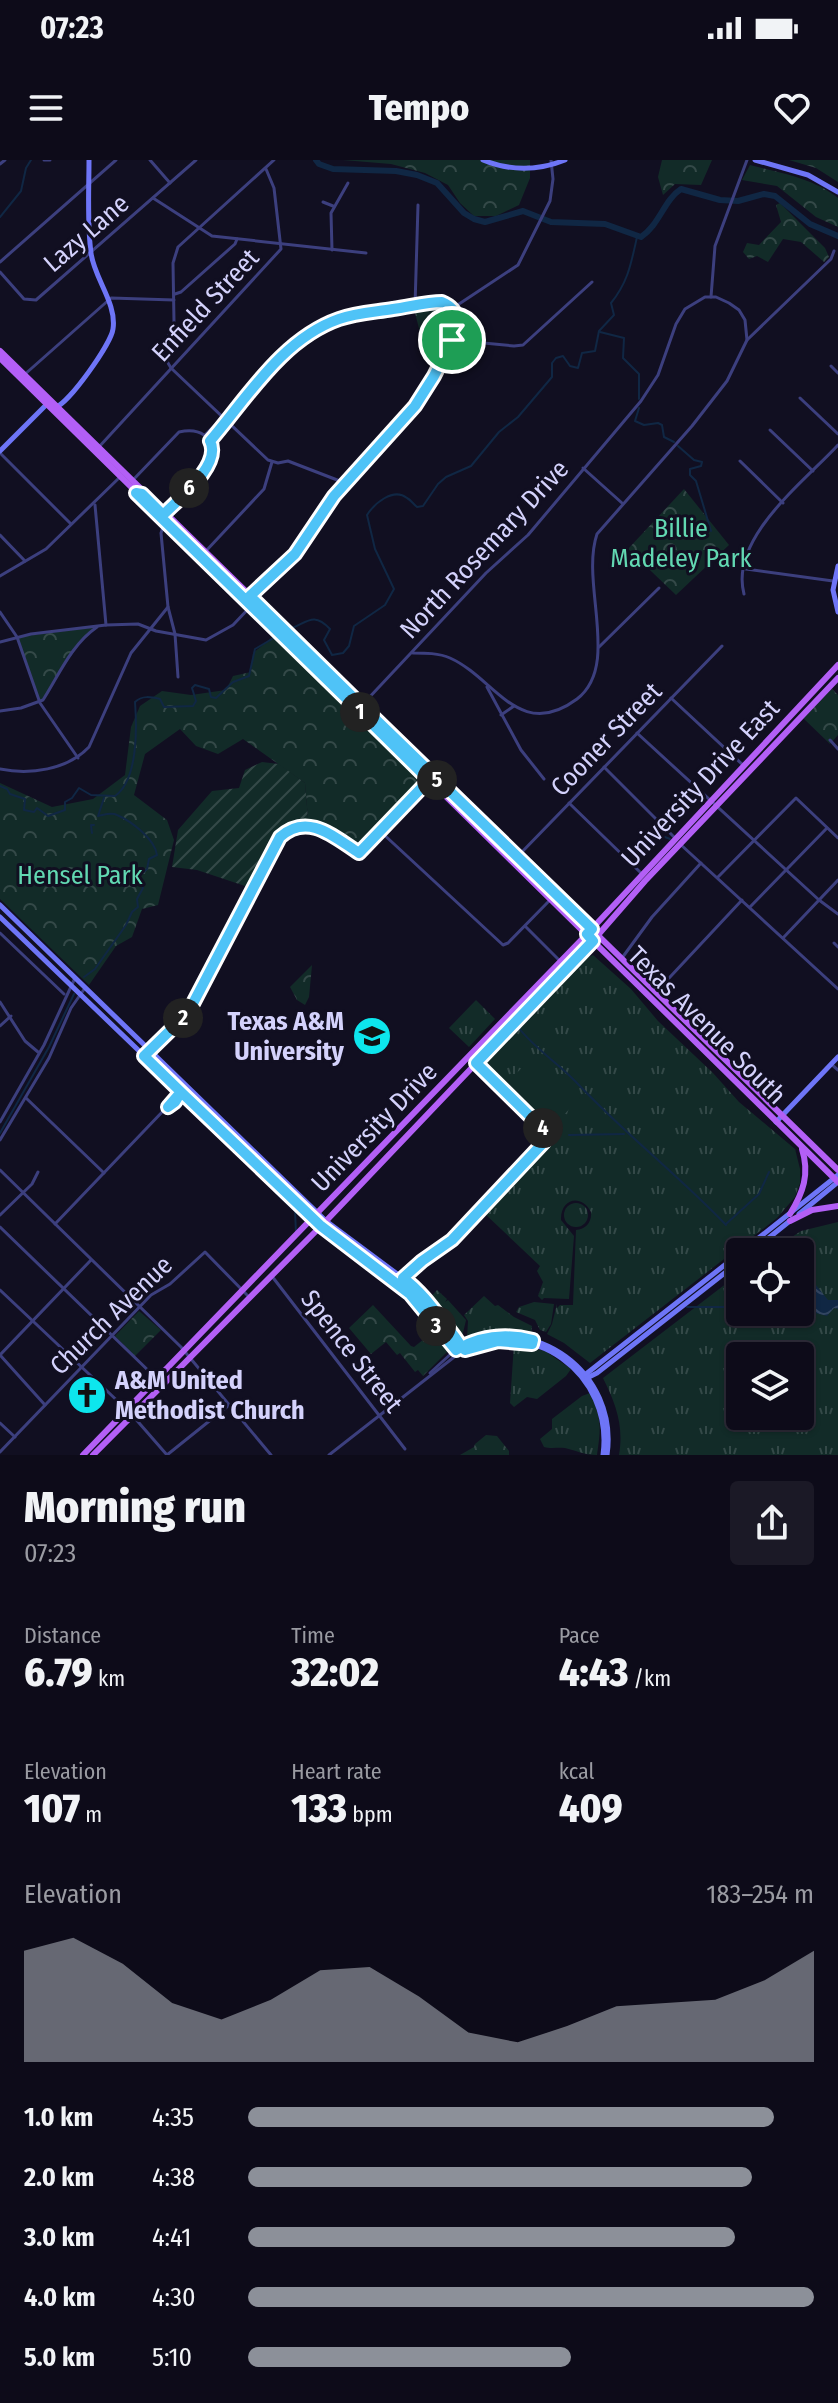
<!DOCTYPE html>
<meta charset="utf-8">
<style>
:root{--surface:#0d0b19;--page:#1b1926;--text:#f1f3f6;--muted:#9a9ba2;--line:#2d2b38;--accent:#8c9099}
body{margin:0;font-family:"Fira Sans Condensed",sans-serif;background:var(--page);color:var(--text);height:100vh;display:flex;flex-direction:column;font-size:30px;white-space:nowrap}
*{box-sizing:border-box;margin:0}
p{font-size:26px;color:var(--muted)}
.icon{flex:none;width:44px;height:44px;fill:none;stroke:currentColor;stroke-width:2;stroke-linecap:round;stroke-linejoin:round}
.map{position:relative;height:1295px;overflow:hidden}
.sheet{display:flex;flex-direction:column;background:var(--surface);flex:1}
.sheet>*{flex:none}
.buttons{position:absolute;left:726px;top:1078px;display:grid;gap:16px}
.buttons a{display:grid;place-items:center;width:88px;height:88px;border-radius:8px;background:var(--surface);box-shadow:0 2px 6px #0004,0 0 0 2px var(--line);font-size:40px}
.pin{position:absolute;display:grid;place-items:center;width:68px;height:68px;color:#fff;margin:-34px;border:4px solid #fff;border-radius:50%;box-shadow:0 2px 8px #0007}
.km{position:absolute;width:40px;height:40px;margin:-20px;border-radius:50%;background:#222;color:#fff;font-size:22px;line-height:40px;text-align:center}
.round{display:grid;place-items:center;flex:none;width:84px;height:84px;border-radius:8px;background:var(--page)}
.summary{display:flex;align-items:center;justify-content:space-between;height:136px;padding:0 24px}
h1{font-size:44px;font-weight:800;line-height:60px}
.stats{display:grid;grid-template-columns:repeat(3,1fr);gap:12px;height:136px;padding:8px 24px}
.stats div{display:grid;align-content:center}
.stats b{font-size:40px;font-weight:800}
.stats small{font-size:22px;font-weight:400}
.stats p{font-size:22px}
.chart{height:224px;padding:16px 24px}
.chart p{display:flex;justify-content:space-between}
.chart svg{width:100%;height:144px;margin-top:8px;fill:var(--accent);opacity:.7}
ul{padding:0 24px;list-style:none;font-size:26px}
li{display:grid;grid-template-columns:128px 96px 1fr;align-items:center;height:60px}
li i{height:20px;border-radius:10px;background:var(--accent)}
.status{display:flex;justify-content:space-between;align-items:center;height:56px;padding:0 40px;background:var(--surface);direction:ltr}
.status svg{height:22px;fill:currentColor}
header{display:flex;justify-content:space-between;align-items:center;height:104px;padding:0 24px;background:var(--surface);font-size:36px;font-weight:800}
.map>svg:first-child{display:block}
.grass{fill:url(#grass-tufts);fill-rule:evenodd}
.forest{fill:url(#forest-crowns)}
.garden{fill:url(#garden-furrows)}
.pitch{fill:#122b28}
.water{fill:url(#water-waves)}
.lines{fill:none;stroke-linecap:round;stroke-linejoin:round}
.stream{stroke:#102744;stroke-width:2}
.river{stroke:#102744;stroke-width:6}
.street{stroke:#3c3f7e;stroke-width:3}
.secondary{stroke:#6e75f7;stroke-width:5}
.primary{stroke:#b35ff6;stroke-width:6}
.route-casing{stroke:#fff;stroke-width:16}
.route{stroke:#4fc3f7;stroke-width:10}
.labels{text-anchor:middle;stroke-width:6;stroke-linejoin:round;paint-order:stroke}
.street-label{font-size:26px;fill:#d4d2fc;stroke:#110f21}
.park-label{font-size:26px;fill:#62d8b2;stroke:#110f21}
.poi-label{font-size:26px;font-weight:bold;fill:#d4d2fc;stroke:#110f21;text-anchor:end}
</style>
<div class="status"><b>07:23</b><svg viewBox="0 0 49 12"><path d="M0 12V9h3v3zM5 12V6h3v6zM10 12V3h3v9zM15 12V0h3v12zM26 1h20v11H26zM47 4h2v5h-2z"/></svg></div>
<header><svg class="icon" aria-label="menu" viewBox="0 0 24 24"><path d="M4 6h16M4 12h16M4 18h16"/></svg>Tempo<svg class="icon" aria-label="heart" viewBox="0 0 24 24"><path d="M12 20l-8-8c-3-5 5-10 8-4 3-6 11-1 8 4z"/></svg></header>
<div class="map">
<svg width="838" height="1295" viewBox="0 0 838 1295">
<defs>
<pattern id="grass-tufts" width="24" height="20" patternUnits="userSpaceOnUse" patternTransform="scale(2)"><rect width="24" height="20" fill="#122b28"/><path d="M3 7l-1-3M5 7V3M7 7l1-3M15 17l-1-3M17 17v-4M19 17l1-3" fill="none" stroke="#344948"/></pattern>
<pattern id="forest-crowns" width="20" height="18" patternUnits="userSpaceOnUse" patternTransform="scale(2)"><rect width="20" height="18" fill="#122b28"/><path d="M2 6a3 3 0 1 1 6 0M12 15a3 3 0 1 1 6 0" fill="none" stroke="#344948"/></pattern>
<pattern id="garden-furrows" width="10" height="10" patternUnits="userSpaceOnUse" patternTransform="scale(2)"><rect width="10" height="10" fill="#122b28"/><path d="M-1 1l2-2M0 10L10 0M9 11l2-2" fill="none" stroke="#344948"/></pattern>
<pattern id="water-waves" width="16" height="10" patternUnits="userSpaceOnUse" patternTransform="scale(2)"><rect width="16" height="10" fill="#102744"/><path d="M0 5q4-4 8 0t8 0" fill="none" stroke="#324560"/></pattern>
</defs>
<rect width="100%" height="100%" fill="#110f21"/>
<!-- grass -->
<g class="grass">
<path d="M593,795L631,829L658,861L713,913L739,942L795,989L800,1009V1023L795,1037L777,1058L590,1203L564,1183L547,1174L552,1164L557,1144V1148L560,1145H573L576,1070C586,1069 592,1062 591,1052C581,1033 560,1039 561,1060L574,1076L569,1139L544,1138L542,1140L538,1136L543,1122L537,1111L540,1106L483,1052L547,984L549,972L484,905L580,802Z"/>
<polygon points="476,840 495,859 469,887 449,868"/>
<circle cx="576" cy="1055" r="12"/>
<path d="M838,1062V1295H619C624,1266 616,1244 603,1218L740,1113V1152H800V1092H769L801,1071ZM740,1196H800V1256H740Z"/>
<polygon points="437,1130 447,1139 445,1142 448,1140 466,1160 462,1177 449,1164 441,1148 429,1139"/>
<polygon points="484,1136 495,1146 498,1145 514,1157 532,1166 531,1175 500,1172 467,1179 468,1161 464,1155"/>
<polygon points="534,1142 554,1144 551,1164 546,1172 540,1170 535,1160 516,1152 519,1147"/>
<polygon points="514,1184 545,1191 571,1209 566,1216 537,1239 527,1237 514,1247 510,1243"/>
<path d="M590,1233C602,1259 601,1268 597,1295C583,1295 575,1290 565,1288C557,1287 552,1289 544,1287L540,1279L552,1269V1259L582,1236Z"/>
</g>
<!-- forest -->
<g class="forest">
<polygon points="343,0 530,0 530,18 519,45 496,56 474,56 460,43 448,25 425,13 391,4"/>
<polygon points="662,0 712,0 701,25 675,24 663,35 658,17"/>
<polygon points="789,0 838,0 838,22 816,8"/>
<path d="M750,5C780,13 813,18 838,38V67L816,57L777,26L742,20Z"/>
<polygon points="780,43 825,88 829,97 824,102 801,82 783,79 768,102 757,96 749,99 743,92 747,83 759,85 781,62 776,45"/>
<polygon points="436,146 450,151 454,160 443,189 422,180 414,149"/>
<polygon points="684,329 729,385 676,435 628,389"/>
<polygon points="97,467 81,481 40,543 17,477"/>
<polygon points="275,475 422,621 357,684 308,659 305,623 243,579 218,594 196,586 180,569 145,594 134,635 167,660 174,680 158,745 142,749 132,777 116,786 89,825 0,739 0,623 52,647 93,639 125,615 131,567 140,546 162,531 191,535 226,530 233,516 251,512 253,493"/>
<polygon points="832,529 838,535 838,575 830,584 803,558"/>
<polygon points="312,805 309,837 305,845 297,840 290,827"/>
<polygon points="373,1145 411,1186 414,1187 424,1179 429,1181 438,1176 447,1185 447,1192 423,1216 418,1210 415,1212 400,1193 397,1195 386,1182 371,1194 349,1168"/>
<polygon points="139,1151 161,1170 135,1196 115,1176"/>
<polygon points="486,1275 497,1276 509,1291 509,1295 460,1295 474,1287 475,1284"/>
</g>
<!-- garden -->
<path class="garden" d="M262,602L279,604L305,623L308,659C262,672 267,689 248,727L197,710L172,707L178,670L212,631L239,628L245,610Z"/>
<!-- pitch -->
<polygon class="pitch" points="536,895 580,938 554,965 509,920"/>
<!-- water -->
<polygon class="water" points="815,1124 828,1140 838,1140 838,1149 834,1148 827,1156 800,1149 800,1144 808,1143"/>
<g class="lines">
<!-- stream -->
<g class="stream">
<polyline points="0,57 21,31 26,8 31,0"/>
<polyline points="600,172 624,178 623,198 639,214 639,239"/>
<polyline points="639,248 635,261 644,265 658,263 662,265 664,277 674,282"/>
<polyline points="678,286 694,300 702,302 701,306 690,309 690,315 696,321 711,371"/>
<path d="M290,469C307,463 313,451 330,469L324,480L332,495L343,493L349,486L354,466L385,445L394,429L375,389L367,355C374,344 393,327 407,338C411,340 413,344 417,347L423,346L438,324L446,317L471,306L499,272L518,257L552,217V203L556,198L563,196L570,206L578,208L582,193L595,191L599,171L614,155L611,143C628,122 631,104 637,77"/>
<path d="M0,626L7,629L10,634L25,639L24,650L34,652L37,648L48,656L65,650V642L72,638L79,628L91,635L115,636C138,620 137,568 135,542C142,535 151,537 160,539L164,547L193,546L196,541L192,528L195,525L209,529L211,537L216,538L233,522L249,516L255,489L277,476"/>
<polyline points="92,673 91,665 94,665"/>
<polyline points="665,677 670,679"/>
<path d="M84,817L95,809L126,765L132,752L138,747L137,739L143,728L138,717L147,709L149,699L157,695C155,679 131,661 117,655C111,652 104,655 98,656L104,638"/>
<path d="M518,867C534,888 558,903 576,922C624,973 678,1015 726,1065"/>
<polyline points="0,973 49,887 74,834"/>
<polyline points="569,975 624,974"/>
<polyline points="274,1031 295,1051 296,1073"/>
<polyline points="726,1064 759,1034 769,1012"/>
<polyline points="800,1114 808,1115 814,1123"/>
<polyline points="687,1147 740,1147"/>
</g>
<!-- river -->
<path class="river" d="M316,0L319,4L333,9L396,11L417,15L437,23L464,53L474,59L485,62L523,51L551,62L605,64L641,77C660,64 664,40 681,29L720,40L738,41L764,34L775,36L810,64L838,76"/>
<!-- street -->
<g class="street">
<polyline points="44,0 50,0"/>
<polyline points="150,0 170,23"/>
<polyline points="274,0 178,87 173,103 174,162 162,193 171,208 268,300 278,303 288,301 345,323"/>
<polyline points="0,4 5,0"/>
<polyline points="153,38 212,76 366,93"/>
<polyline points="323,42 333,46"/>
<polyline points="332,90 331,53 348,23"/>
<polyline points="0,102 116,0"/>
<polyline points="0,112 24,139 36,140 196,0"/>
<polyline points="175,134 181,132 235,84 237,79"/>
<polyline points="711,137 715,86 747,0"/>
<polyline points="415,146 418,45"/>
<polyline points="453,148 518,105 550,41 553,19 551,0"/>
<polyline points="452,180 514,186 523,185 592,122"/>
<polyline points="747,180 831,99 834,91"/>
<polyline points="831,206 838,213"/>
<polyline points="24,215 111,138 174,140"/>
<polyline points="800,238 838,274"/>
<polyline points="770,270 813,311"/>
<polyline points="205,275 307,174 341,158 434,142 442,142 453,148"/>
<polyline points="210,281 237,248"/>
<polyline points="98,288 281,89 274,28 266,9"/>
<polyline points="0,293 71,364"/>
<polyline points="740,301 783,343"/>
<polyline points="583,308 622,343"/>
<path d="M133,320L179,272C188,270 197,270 204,275C232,294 180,338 165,353"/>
<polyline points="95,345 106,465"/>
<polyline points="0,375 25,401"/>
<polyline points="205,392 264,329 272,302"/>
<polyline points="746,409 833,421"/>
<polyline points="0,416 46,389 120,317"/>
<path d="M744,434C729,378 805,321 838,285"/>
<path d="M250,436C265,422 281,410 295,394C311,375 321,352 336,333C362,302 479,190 453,148"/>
<polyline points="168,447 175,474 178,517"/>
<polyline points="0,452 17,477 40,543 78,598"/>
<polyline points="0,482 31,474 106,465 138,464 156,471 206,480 233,465 251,446"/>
<polyline points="599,487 659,428"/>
<polyline points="487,527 521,590 544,619"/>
<polyline points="671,538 744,606"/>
<path d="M364,543L486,413L528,375L641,241L658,215L676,164L685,149L705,137H716L729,143L739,150L745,160L747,180L727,221L692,266L597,374C580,424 621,505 577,539C519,582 495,518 450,498C439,493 425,493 413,493"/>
<path d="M0,551L21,548L43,540C59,515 71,485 97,467"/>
<polyline points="501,555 514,546"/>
<polyline points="637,573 819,740 838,754"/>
<polyline points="830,580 838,589"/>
<polyline points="604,607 675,678"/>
<path d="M0,609C30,615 67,610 89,587L131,493L168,447L161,373L165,362"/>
<polyline points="569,643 641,713"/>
<polyline points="380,671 503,785 508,783 549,741"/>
<polyline points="680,684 838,829"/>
<polyline points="519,695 722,486"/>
<polyline points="718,717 796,638 838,678"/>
<polyline points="750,747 827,668"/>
<polyline points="525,766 559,800"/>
<polyline points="0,773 64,834"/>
<polyline points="783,778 838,720"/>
<polyline points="834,783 838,787"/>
<polyline points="622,798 652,757 701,703"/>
<polyline points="656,832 742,740"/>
<polyline points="0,842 25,881 38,892"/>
<polyline points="0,866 11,856"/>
<path d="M144,896L188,853L280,677C307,652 334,677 359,693L429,620"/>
<polyline points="831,904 838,910"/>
<polyline points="26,938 104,1013"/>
<polyline points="168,947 181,933"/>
<polyline points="0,962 44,885 75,818"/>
<polyline points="0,980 49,898 71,848 85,828"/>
<polyline points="0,1010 181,1187 271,1295"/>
<polyline points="0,1055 32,1024 38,1012"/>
<polyline points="55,1064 187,926"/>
<polyline points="0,1067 155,1217"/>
<polyline points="271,1115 405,1289"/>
<polyline points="398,1124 417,1104 452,1080 547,978 542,968 469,896"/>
<polyline points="0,1130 125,1248"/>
<polyline points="0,1195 91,1100"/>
<polyline points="0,1195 45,1245"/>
<polyline points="430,1213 454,1191"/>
<polyline points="133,1256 167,1295 228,1246 226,1244"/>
<polyline points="0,1263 15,1277"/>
<polyline points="0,1292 151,1135 170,1124 205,1092 249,1137"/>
<polyline points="329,1295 458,1194"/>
</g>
<!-- secondary -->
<g class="secondary">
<path d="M483,0C509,11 538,11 565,0"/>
<polyline points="755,0 808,15 838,32"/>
<path d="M56,247C69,243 111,184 113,169C117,143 94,118 91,93C87,63 89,30 89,0"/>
<polyline points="0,291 47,244"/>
<polyline points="838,406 833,430 838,452"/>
<polyline points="0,745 326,1061 412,1125 465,1190"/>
<path d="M0,757L321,1066L410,1134L458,1194C531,1152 614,1214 603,1295"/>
<polyline points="776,962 838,897"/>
<polyline points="799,1054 838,1022"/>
<polyline points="741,1092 838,1015"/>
<polyline points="751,1092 791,1060"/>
<path d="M459,1188C534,1150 619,1213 607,1295"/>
<polyline points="586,1214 740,1093"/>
<polyline points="589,1217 597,1213 740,1101"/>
</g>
<!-- primary -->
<g class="primary">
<polyline points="0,191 838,1010"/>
<polyline points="0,198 838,1022"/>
<path d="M790,1054C803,1033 810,1014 802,989"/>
<polyline points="790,1061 812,1050 838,1046"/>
<polyline points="83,1295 587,774 838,505"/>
<polyline points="93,1295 326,1061 598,775 645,721 838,518"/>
</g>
</g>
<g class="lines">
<!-- route casing -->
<g class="route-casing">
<path id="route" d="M452,180L434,216L415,246L334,336L295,394L250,436L362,546L358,550L429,620L359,693C334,677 308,652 280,677L188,853L144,896L181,932L168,947L175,942L181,932L321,1066L410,1134L456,1190C480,1176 506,1173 533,1180L532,1184L498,1181L465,1190C461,1186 458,1182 455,1177C439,1157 424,1133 403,1118L422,1101L452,1080L545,981L544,970L476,903L593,781L587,774L592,769L362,546L358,550L136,333L142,334L162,354L165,353C181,337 222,304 210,281C247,238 282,179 339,159C356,153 375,152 393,149C409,147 426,142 442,142C461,150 458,164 452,180"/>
</g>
<!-- route -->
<use href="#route" class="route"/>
</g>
<!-- icons -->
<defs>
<g id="university-disc" transform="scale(2)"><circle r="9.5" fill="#0de6ed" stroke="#110f21"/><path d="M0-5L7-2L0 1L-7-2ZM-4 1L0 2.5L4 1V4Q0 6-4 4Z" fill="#111"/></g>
<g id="church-disc" transform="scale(2)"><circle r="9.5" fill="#0de6ed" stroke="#110f21"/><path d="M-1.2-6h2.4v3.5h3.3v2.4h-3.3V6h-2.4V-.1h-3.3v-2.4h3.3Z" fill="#111"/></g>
</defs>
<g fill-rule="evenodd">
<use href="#university-disc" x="372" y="876"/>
<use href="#church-disc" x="87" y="1235"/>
</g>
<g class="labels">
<!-- street labels -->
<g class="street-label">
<text transform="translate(86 73) rotate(-41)" y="9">Lazy Lane</text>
<text transform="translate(205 145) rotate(-47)" y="9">Enfield Street</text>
<text transform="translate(484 389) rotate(-47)" y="9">North Rosemary Drive</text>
<text transform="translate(606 579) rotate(-46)" y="9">Cooner Street</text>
<text transform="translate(700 623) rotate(-47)" y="9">University Drive East</text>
<text transform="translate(707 865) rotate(45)" y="9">Texas Avenue South</text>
<text transform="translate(374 967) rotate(-46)" y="9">University Drive</text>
<text transform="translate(111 1155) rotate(-44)" y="9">Church Avenue</text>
<text transform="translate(352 1191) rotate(52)" y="9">Spence Street</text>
</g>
<!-- park labels -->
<g class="park-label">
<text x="681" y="377">Billie<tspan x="681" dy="30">Madeley Park</tspan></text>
<text x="80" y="724">Hensel Park</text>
</g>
<!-- poi labels -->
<g class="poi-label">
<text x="344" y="870">Texas A&amp;M<tspan x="344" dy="30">University</tspan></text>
<text x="115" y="1229" text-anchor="start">A&amp;M United<tspan x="115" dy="30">Methodist Church</tspan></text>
</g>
</g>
</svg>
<div class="buttons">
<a><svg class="icon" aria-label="locate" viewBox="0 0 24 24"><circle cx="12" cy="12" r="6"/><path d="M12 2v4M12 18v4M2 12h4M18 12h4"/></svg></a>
<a><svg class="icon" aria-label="layers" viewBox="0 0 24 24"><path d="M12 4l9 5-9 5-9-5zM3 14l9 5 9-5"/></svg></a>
</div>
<div class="pin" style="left:452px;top:180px;background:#1e9e55"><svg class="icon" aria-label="arrive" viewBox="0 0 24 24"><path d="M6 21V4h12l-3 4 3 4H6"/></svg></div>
<b class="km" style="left:360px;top:552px">1</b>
<b class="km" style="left:183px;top:858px">2</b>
<b class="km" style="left:436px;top:1166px">3</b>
<b class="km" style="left:543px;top:968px">4</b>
<b class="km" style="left:437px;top:620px">5</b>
<b class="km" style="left:189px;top:328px">6</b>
</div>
<section class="sheet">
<div class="summary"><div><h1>Morning run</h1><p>07:23</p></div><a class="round"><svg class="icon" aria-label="share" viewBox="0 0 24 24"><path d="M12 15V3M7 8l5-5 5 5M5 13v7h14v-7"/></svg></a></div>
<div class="stats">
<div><p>Distance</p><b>6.79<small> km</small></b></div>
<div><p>Time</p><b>32:02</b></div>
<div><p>Pace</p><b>4:43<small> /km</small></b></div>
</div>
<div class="stats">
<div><p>Elevation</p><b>107<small> m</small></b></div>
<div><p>Heart rate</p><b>133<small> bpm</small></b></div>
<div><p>kcal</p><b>409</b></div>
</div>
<div class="chart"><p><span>Elevation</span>183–254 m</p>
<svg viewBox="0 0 160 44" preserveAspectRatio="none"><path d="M0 44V10L10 6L20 14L30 26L40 31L50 25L60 16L70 15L80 24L90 35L100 38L110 33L120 27L130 26L140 25L150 19L160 10V44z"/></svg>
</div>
<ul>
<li><b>1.0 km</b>4:35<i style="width:93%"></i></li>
<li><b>2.0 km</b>4:38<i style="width:89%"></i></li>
<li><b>3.0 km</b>4:41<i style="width:86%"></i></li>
<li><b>4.0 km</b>4:30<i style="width:100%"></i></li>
<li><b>5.0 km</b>5:10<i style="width:57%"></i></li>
</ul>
</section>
